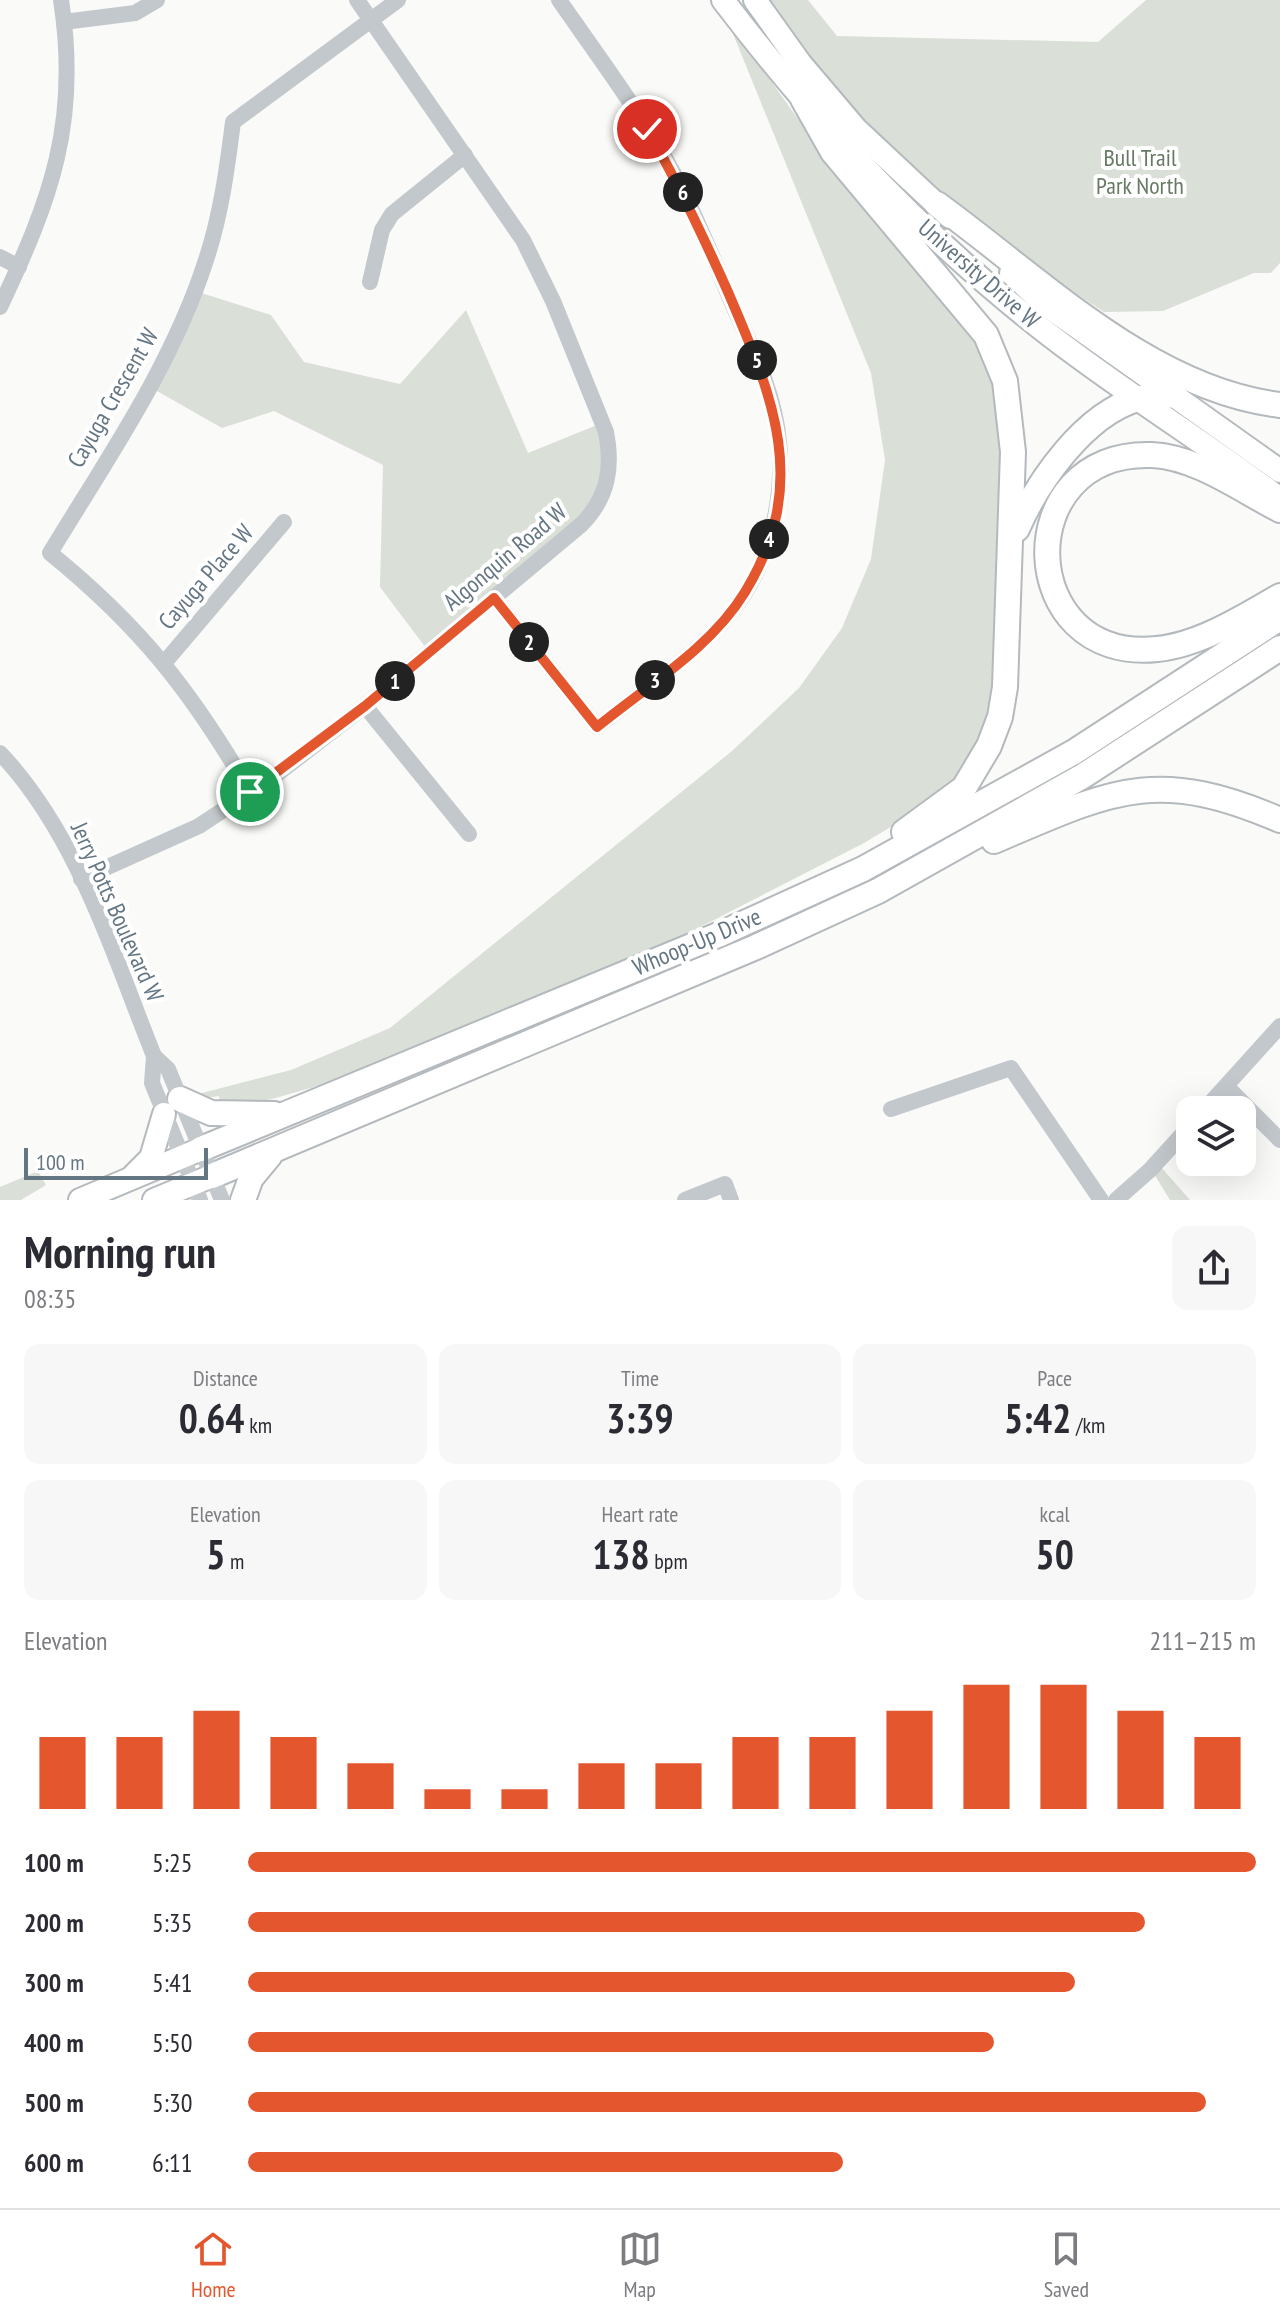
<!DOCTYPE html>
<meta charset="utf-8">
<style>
:root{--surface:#fff;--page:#f7f7f7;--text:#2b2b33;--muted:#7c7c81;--line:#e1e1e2;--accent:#e4572e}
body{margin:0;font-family:"PT Sans Narrow",sans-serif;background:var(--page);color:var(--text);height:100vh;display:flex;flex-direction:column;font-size:30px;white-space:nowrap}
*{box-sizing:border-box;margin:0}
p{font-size:26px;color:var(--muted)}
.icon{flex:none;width:44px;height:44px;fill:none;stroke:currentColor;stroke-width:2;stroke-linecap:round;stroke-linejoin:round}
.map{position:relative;height:1200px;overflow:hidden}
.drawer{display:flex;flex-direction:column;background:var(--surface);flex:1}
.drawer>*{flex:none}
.buttons{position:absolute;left:1176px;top:1096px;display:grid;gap:16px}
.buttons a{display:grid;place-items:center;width:80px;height:80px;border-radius:16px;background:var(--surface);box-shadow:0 8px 32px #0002;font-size:40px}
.scale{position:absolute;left:24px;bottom:20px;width:184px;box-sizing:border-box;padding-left:8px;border:4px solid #657683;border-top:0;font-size:22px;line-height:28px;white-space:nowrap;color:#657683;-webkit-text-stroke:6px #fff;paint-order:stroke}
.pin{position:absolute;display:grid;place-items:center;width:68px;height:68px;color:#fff;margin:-34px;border:4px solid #fff;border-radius:50%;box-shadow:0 2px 8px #0007}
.km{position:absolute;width:40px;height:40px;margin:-20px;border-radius:50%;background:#222;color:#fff;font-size:22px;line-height:40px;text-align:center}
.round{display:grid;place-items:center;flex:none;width:84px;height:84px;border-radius:16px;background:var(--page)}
.headline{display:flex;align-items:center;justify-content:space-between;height:136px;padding:0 24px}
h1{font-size:44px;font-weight:800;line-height:60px}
.stats{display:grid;grid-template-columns:repeat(3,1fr);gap:12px;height:136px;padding:8px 24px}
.stats div{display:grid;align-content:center;border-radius:16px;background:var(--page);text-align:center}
.stats b{font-size:40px;font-weight:800}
.stats small{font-size:22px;font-weight:400}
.stats p{font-size:22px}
.chart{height:224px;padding:16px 24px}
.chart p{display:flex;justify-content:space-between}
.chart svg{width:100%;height:144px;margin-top:8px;stroke:var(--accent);stroke-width:6}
ul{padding:0 24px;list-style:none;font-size:26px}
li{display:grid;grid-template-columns:128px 96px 1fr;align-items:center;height:60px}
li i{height:20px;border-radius:10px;background:var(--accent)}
.tabs{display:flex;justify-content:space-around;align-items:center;height:112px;border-top:2px solid var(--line);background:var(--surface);font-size:22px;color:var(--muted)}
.tabs a{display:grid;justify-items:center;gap:4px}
.tabs .active{color:var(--accent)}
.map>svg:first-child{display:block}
.green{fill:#dadfd7}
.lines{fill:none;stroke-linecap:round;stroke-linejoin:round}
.major-casing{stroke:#b5babe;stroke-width:26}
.highway-casing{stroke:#b4b9bd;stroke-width:28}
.minor{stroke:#c3c8cc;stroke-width:16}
.major{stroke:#fff;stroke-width:22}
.highway{stroke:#fff;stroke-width:24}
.route-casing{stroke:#fff;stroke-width:16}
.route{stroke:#e4572e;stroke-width:10}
.labels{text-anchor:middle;stroke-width:8;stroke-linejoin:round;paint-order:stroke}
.park-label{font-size:24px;fill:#687a64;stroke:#fff}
.street-label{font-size:24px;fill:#657683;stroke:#fff}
</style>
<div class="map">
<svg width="1280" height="1200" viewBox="0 0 1280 1200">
<rect width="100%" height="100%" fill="#fafaf8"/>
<!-- green -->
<g class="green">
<polygon points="755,0 808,0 837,36 1098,42 1146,0 1280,0 1280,263 1271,273 1254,273 1163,311 1104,312 1000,243 892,153"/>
<polygon points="727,19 842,181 888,230 988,357 1003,425 997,676 983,738 964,772 929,804 864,843 712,921 608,970 359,1074 272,1099 221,1108 219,1096 206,1098 198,1094 291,1070 390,1028 732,751 799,688 842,628 871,559 885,460 871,373"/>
<polygon points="195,291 271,315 304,362 400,384 466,310 528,453 602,423 606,432 595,510 429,652 380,587 383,465 274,411 222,428 150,387"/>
<polygon points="1160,1166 1190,1200 1170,1200 1154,1174"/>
<polygon points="38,1171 46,1185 21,1200 0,1200 0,1187"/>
</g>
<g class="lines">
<!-- major casing -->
<g class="major-casing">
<g id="major">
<path d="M723,0C815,121 919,232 1038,326C1116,388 1201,439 1280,499"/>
<polyline points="755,0 800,63 856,129 950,217"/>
<polyline points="1011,273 1042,302 1280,471"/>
<polyline points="134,1175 151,1158 164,1114"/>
<polyline points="80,1200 201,1149"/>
<polyline points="154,1200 212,1176"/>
</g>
</g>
<!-- highway casing -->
<g class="highway-casing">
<g id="highway">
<polyline points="803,99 833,152 986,335 1005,381 1013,452 1005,687 1000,717 989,746 964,788 904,832"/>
<path d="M937,204C1039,278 1151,390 1280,405"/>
<path d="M1280,510C1241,490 1197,457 1152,455C1008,450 1015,664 1157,649C1199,645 1244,617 1280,596"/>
<path d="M1017,529C1038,481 1084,415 1137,399C1148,396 1163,396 1174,395"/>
<path d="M994,841C1111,791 1156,766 1280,820"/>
<polyline points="180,1099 211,1113 274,1114"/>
<polyline points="201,1149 718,935 863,869 1074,752 1280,618"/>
<polyline points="212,1176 756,947 878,891 1083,776 1280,648"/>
<polyline points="243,1200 251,1178 270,1155"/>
</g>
</g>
<!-- minor -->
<g class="minor">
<polyline points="64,22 135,13 157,0"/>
<polyline points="0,257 19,267"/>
<polyline points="370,282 382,230 392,214 465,155"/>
<path d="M0,307C51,199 80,122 61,0"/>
<path d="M494,598L597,727C647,686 710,648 745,593C773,547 784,494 779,442C775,395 754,352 735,310C715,264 697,216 673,172C640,112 598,56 559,0"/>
<polyline points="165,662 284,522"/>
<polyline points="365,706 469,834"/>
<path d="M0,753C77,834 113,954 154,1056L168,1069L222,1200"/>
<path d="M250,792C192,692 140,626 50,553C107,459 172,366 206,260C221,215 227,169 233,122L398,0"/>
<path d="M81,879L199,826L276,775L365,706L582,524C608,497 613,468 606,432L553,301L523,240L357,0"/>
<polyline points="154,1056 152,1083 200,1200"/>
<polyline points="1227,1087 1280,1140"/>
<polyline points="891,1109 1011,1068 1101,1200"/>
<polyline points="1204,1110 1280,1026"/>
<polyline points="685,1200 725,1184 731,1200"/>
<polyline points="1116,1200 1150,1170 1190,1126"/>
</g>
<!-- major -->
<use href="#major" class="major"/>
<!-- highway -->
<use href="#highway" class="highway"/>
</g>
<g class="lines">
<!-- route casing -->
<g class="route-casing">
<path id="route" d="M250,792L365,706L494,598L597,727C647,686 711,648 745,592C811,484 773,397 728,292C703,236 678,182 647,129"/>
</g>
<!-- route -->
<use href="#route" class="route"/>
</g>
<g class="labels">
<!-- park labels -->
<g class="park-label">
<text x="1140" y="166">Bull Trail<tspan x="1140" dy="28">Park North</tspan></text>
</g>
<!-- street labels -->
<g class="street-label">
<text transform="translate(979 274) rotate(41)" y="8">University Drive W</text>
<text transform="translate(113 398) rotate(-60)" y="8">Cayuga Crescent W</text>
<text transform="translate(505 557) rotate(-40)" y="8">Algonquin Road W</text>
<text transform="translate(206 577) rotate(-49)" y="8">Cayuga Place W</text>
<text transform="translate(117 912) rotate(66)" y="8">Jerry Potts Boulevard W</text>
<text transform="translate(697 942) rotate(-23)" y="8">Whoop-Up Drive</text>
</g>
</g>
</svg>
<div class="buttons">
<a><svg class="icon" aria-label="layers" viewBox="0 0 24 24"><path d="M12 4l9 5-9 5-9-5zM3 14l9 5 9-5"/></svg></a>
</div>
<div class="scale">100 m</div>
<div class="pin" style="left:250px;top:792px;background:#1e9e55"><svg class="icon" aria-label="arrive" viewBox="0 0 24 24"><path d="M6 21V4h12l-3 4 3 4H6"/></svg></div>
<div class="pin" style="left:647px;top:129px;background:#d93025"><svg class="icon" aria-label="check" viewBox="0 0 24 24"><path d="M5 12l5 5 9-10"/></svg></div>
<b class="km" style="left:395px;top:681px">1</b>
<b class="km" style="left:529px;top:642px">2</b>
<b class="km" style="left:655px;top:680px">3</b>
<b class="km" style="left:769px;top:539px">4</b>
<b class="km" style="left:757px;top:360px">5</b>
<b class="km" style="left:683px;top:192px">6</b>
</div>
<section class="drawer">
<div class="headline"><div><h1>Morning run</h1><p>08:35</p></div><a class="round"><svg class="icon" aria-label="share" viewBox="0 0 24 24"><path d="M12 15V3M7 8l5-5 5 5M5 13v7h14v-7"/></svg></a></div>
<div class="stats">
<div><p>Distance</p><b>0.64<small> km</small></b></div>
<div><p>Time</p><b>3:39</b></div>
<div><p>Pace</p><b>5:42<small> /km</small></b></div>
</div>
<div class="stats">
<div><p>Elevation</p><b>5<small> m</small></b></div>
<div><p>Heart rate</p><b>138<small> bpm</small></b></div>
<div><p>kcal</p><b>50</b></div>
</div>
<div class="chart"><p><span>Elevation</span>211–215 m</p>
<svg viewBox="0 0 160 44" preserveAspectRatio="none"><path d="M5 44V22M15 44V22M25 44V14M35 44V22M45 44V30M55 44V38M65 44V38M75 44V30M85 44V30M95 44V22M105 44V22M115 44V14M125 44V6M135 44V6M145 44V14M155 44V22"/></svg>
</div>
<ul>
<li><b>100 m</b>5:25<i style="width:100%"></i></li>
<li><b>200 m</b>5:35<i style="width:89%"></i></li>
<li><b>300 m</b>5:41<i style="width:82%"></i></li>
<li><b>400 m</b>5:50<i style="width:74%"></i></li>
<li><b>500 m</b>5:30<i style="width:95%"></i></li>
<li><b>600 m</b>6:11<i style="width:59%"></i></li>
</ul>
</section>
<nav class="tabs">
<a class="active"><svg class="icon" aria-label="home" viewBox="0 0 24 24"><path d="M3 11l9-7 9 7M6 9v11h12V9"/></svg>Home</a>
<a><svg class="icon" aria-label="map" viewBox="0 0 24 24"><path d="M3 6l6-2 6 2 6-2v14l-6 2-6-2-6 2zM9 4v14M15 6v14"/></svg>Map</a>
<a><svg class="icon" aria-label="saved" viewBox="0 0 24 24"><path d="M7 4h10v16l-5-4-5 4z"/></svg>Saved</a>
</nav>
